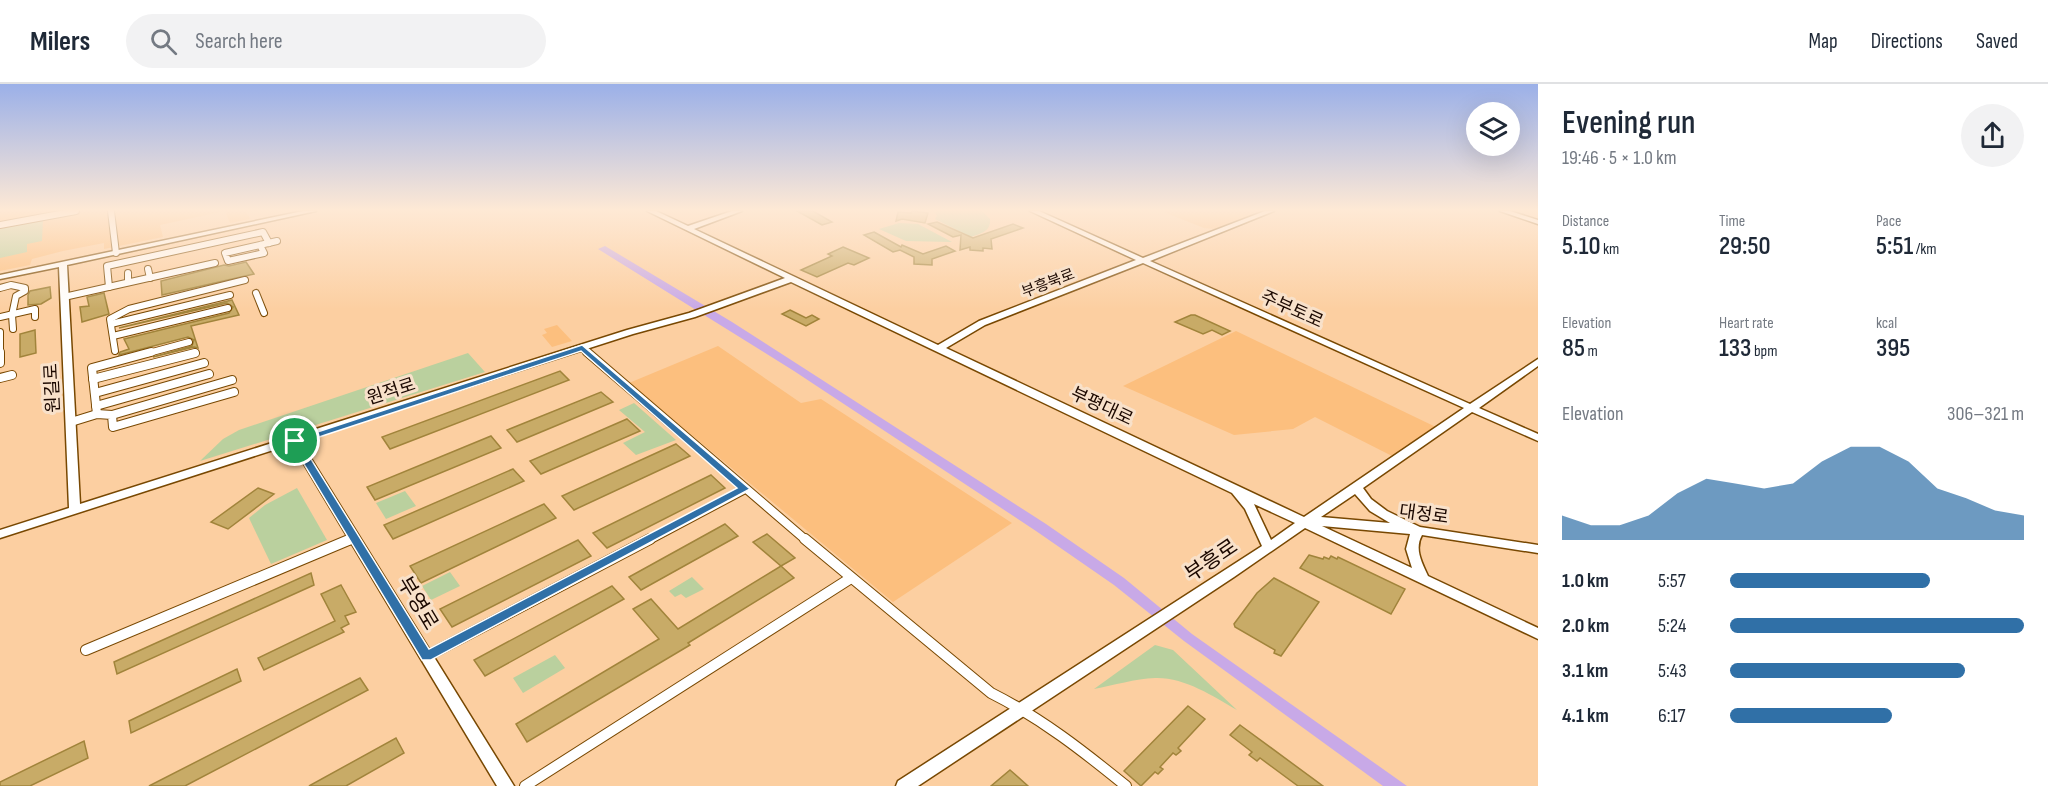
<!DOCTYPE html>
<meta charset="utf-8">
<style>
:root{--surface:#fff;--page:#f2f2f3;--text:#1f2937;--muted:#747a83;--line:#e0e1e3;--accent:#3070a7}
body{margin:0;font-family:"Sofia Sans Condensed","Noto Sans KR",sans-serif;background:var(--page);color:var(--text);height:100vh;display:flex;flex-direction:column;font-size:22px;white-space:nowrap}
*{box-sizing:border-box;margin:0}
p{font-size:20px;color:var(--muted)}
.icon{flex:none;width:33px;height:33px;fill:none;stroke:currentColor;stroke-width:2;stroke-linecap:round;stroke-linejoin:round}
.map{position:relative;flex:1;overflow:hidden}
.drawer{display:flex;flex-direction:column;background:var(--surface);width:510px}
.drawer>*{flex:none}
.tools{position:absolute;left:1466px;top:18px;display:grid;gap:12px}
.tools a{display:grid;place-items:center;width:54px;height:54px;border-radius:50%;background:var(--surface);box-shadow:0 6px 24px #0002;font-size:30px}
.pin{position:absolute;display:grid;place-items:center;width:51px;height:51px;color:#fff;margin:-26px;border:3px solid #fff;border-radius:50%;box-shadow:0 2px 6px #0007}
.round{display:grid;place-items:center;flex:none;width:63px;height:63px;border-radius:32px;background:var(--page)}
.summary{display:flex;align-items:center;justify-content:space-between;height:102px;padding:0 24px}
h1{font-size:33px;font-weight:600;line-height:45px}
.stats{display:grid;grid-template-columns:repeat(3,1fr);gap:9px;height:102px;padding:6px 24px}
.stats div{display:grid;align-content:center}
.stats b{font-size:26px;font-weight:600}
.stats small{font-size:16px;font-weight:400}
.stats p{font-size:16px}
.chart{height:168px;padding:12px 24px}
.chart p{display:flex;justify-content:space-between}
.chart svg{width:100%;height:108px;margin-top:6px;fill:var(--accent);opacity:.7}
ul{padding:0 24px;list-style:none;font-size:20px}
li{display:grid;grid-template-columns:96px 72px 1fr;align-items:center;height:45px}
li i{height:15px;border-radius:8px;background:var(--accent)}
header{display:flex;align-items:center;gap:36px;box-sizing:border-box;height:84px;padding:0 30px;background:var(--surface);border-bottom:2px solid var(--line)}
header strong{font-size:28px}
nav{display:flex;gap:33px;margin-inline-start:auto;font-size:21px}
.search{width:420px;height:54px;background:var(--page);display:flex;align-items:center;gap:15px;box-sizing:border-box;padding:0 21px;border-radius:33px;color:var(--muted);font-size:22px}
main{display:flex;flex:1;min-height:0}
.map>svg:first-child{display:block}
.built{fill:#fcbf7e}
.green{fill:#bad09e}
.water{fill:#c8a9e7}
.building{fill:#c8ab67;stroke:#a1843b;stroke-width:1.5}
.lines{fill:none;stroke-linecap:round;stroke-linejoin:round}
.street-far2-casing{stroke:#784802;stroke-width:8}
.street-far1-casing{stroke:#784802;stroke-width:10}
.street-casing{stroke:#784802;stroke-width:12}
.secondary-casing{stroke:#784802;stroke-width:3}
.street-far2{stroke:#fff;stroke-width:6}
.street-far1{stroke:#fff;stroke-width:8}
.street{stroke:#fff;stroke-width:10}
.secondary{fill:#fff;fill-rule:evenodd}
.route{fill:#3070a7;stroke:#fff;stroke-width:1.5;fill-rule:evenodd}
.labels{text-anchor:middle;stroke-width:6;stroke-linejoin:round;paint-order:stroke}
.far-street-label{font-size:15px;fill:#1b0800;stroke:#f8e1ca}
.street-label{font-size:18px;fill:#1b0800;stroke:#f8e1ca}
.near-street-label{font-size:21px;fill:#1b0800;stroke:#f8e1ca}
</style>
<header>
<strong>Milers</strong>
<div class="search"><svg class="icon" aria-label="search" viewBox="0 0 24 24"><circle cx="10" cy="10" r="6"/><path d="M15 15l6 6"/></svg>Search here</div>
<nav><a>Map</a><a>Directions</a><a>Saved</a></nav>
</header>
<main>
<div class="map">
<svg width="1538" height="702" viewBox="0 0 1538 702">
<rect width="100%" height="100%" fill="#fccfa1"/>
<!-- built -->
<g class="built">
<polygon points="0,127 246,127 250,135 230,139 225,127 160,141 163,153 104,165 104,159 63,167 32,175 30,181 0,187"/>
<polygon points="1161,127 1260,127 1215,145 1204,144"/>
<polygon points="557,241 572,257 552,263 542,251 547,249 544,245"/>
<polygon points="1236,247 1440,345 1396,374 1315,333 1293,345 1234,351 1123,302"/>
<polygon points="718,262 801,319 821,315 1012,439 893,518 629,299"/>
</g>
<!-- green -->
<g class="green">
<path d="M939,127H982L990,135C991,147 982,149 971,153L935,135L937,132L935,128Z"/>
<polygon points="43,135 42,157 27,160 27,168 0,174 0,143"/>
<polygon points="899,139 918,140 952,158 906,157 879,145"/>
<polygon points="468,269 485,288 200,377 223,355 239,346"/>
<polygon points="634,319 676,356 636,371 623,359 645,348 619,326"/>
<polygon points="297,404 327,456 271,480 249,434 265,421"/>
<polygon points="405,407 416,422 386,435 376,419"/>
<polygon points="450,488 460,502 431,516 422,502"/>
<polygon points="692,493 704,505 686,514 681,510 675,513 669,507"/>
<path d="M1155,561L1173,566L1237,626C1213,612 1184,593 1155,594C1135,595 1114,601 1094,605Z"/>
<polygon points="555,571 565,584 523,609 513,594"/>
</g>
<!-- water -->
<polygon class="water" points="605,162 732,238 1046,440 1124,494 1192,550 1407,702 1383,702 1184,557 1114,501 1036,447 794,287 598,165"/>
<!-- building -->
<g class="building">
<polygon points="797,127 813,127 832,138 822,141"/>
<polygon points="912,127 928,129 925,139 902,135 896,137 898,128 911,129"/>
<polygon points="937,138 973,154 1013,140 1023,144 991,155 992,165 983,164 983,167 970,166 970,163 960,166 961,151 953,153 928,140"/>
<polygon points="874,148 901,163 902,161 923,170 946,162 955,167 932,175 932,181 914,180 914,173 900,166 893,168 864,151"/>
<polygon points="843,163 869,174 854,181 848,179 817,193 801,186 832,172 828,170"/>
<polygon points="246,178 254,190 162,211 161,197 224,181 229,182"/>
<polygon points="50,203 51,214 41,220 28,221 28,211 30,207"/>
<polygon points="104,209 109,230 82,238 80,223 89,222 87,213"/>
<polygon points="232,216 239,231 191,242 198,264 194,263 153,273 192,262 194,256 188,253 119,271 120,268 129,265 124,255 229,229 233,223 227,219 119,244"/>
<polygon points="790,226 806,234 812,231 819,235 806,242 782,230"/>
<polygon points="1191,231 1195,231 1230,247 1222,251 1212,246 1203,250 1175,238"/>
<polygon points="35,246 36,269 20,273 20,250"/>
<polygon points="560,287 569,296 390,365 382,353"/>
<polygon points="601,308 613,318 517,358 507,346"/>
<polygon points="627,335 640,347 541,390 530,377"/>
<polygon points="491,352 501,364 375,416 367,403"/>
<polygon points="676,360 690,372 574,426 562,412"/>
<polygon points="513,385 524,397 393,455 384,441"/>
<polygon points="711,391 725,404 607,464 593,449"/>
<polygon points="258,404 274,410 228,445 211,438"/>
<polygon points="544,420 556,434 421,499 410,482"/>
<polygon points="725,440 738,452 641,506 629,493"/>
<polygon points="767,450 795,474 781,482 753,458"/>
<polygon points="578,456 591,472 452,543 440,525"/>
<polygon points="1309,471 1323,475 1324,473 1329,475 1331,472 1337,475 1338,473 1405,505 1391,530 1300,484"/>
<polygon points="781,482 794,494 688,559 690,561 527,658 516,640 659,555 633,525 651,515 678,545"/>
<polygon points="311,489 314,501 117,590 114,578"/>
<polygon points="1274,494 1319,518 1281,572 1274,569 1275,566 1235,543 1234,540 1257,509"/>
<polygon points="341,501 356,528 345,532 349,540 341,544 344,548 264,586 258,574 335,537 321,510"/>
<polygon points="612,502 624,515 485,592 474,576"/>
<polygon points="237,585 241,597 131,649 129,637"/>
<polygon points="360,594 368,606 185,702 149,702"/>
<polygon points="1188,622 1205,635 1178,664 1181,667 1176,671 1173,669 1160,683 1163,685 1158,690 1155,688 1141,702 1124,687"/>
<polygon points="1240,641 1323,702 1298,702 1260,674 1257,677 1249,671 1252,668 1230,651"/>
<polygon points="396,654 404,669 346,702 309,702"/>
<polygon points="84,657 88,674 30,702 0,702 0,698"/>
<polygon points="1010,686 1028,702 991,702"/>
</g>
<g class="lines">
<!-- street-far2 casing -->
<g class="street-far2-casing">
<g id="street-far2">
<polyline points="111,127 116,169"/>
<polyline points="0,141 76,127"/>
<polyline points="260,161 264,169 228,177 225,169 277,157"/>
<polyline points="148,185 150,194"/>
<polyline points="128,189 128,198"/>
<polyline points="109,203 107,182 263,148 269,159"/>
<polyline points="0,204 11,201 25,204 25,207 16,212 12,231 13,245"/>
<polyline points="256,209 264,229"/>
<polyline points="64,213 215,179"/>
<polyline points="0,233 35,225 35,233"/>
<polyline points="111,240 230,211"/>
<polyline points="0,248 0,270"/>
<polyline points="113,252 228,224"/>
<polyline points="582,264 589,270"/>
<polyline points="115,267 110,235 129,225 245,196"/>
<polyline points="145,270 189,258"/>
<polyline points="192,270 195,269"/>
</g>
</g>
<!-- street-far1 casing -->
<g class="street-far1-casing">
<g id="street-far1">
<polyline points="0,268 0,279"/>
<polyline points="587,268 807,457"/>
<polyline points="0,294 12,291"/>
<polyline points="93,295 195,269"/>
<polyline points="95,309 204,279"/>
<polyline points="96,322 209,290"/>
<polyline points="97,330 92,284 151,268"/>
<polyline points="112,331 232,296"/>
<polyline points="71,338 97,330 112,331 113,343 234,308"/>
<polyline points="348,457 354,454"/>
<polyline points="647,457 745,405"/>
</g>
</g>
<!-- street casing -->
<g class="street-casing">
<g id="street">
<path d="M805,455L991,609C1041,634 1083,667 1126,702"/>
<polyline points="86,566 351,455"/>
<polyline points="427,572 650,455"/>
<polyline points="525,702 851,494"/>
</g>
</g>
<!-- secondary casing -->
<g class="secondary-casing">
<g id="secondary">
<path d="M303,127H316L67,181L80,420L627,246L689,229L785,194L647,127H656L688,142L732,127H742L694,145L938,261L979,237L1136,176L1030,127H1039L1143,174L1265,127H1274L1150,177L1470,320L1538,275V282L1479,324L1538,350V357L1472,328L1363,404L1371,415L1387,427L1420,443L1538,461V469L1422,451C1414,465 1422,479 1428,492L1538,544V555L1305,444L1234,493L918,702H896L898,697L1262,462L1245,425L1232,409L791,198L695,233L633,250L300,357L514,702H497L292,360L0,454V446L69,424L59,183L0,195V191ZM1143,179L1464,324L1304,433L946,264L985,241ZM1355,410L1370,427L1390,439L1321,433ZM1254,420L1295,439L1271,456ZM1322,442L1410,450L1406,465L1412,484Z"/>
<polygon points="1500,127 1510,127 1538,136 1538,140"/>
</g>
</g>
<!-- street-far2 -->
<use href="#street-far2" class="street-far2"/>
<!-- street-far1 -->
<use href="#street-far1" class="street-far1"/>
<!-- street -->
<use href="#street" class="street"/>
<!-- secondary -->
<use href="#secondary" class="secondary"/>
</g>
<!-- sky -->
<linearGradient id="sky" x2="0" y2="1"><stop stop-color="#9bb0e8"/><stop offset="0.56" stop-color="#fee9d5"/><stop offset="1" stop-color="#fee9d5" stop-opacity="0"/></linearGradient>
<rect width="1538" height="225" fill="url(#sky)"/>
<!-- route -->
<path class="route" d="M582,261L750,405L431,576H422L290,357ZM581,267L737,404L429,565L301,359Z"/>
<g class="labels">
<!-- far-street labels -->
<g class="far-street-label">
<text transform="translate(1048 199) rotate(-21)" y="5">부흥북로</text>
</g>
<!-- street labels -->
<g class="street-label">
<text transform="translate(1292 225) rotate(24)" y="6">주부토로</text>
<text transform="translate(52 304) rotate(-93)" y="6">원길로</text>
<text transform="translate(391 307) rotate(-18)" y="6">원적로</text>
<text transform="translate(1102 322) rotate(25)" y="6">부평대로</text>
<text transform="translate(1424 430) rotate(8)" y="6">대정로</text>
</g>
<!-- near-street labels -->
<g class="near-street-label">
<text transform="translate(1211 476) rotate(-34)" y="7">부흥로</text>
<text transform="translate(418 519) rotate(59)" y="7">부영로</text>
</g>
</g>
</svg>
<div class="tools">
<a><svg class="icon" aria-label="layers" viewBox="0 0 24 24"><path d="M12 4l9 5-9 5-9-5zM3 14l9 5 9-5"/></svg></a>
</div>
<div class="pin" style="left:295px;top:357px;background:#1e9e55"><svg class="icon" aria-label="arrive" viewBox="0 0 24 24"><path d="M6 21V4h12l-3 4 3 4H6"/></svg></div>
</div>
<section class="drawer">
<div class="summary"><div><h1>Evening run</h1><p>19:46 · 5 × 1.0 km</p></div><a class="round"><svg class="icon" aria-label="share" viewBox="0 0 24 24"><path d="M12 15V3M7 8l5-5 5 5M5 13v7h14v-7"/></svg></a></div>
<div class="stats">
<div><p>Distance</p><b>5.10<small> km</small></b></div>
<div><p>Time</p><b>29:50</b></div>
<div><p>Pace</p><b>5:51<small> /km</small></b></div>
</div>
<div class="stats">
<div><p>Elevation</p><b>85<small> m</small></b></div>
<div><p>Heart rate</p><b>133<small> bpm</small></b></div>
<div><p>kcal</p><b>395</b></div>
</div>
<div class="chart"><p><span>Elevation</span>306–321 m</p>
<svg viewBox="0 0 160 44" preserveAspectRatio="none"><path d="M0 44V34L10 38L20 38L30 34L40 25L50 19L60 21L70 23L80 21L90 12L100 6L110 6L120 12L130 23L140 27L150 32L160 34V44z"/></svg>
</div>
<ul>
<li><b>1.0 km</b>5:57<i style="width:68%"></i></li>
<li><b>2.0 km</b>5:24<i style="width:100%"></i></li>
<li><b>3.1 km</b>5:43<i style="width:80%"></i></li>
<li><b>4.1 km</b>6:17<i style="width:55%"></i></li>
</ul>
</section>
</main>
